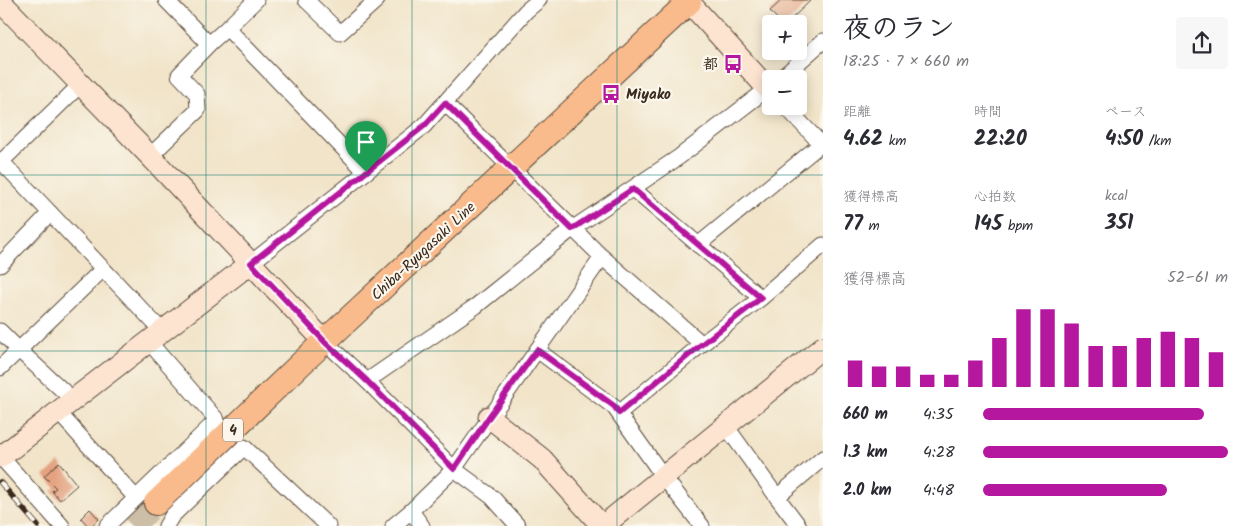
<!DOCTYPE html>
<html lang="ja">
<meta charset="utf-8">
<style>
:root{--surface:#fff;--page:#f7f7f7;--text:#2b2b33;--muted:#7c7c81;--accent:#b5179e}
body{margin:0;font-family:Kalam,"Klee One",sans-serif;background:var(--page);color:var(--text);height:100vh;display:flex;flex-direction:column;font-size:19px;white-space:nowrap}
*{box-sizing:border-box;margin:0}
p{font-size:16px;color:var(--muted)}
.icon{flex:none;width:28px;height:28px;fill:none;stroke:currentColor;stroke-width:2;stroke-linecap:round;stroke-linejoin:round}
.map{position:relative;flex:1;overflow:hidden}
.details{display:flex;flex-direction:column;background:var(--surface);width:425px}
.details>*{flex:none}
.controls{position:absolute;left:762px;top:15px;display:grid;gap:10px}
.controls a{display:grid;place-items:center;width:45px;height:45px;border-radius:5px;background:var(--surface);box-shadow:0 2px 12px #0003;font-size:25px}
.pin{position:absolute;display:grid;place-items:center;width:42px;height:42px;color:#fff;margin:-51px -21px;border-radius:50% 50% 50% 0;rotate:-45deg;box-shadow:0 0 5px #0007}
.pin .icon{rotate:45deg}
.round{display:grid;place-items:center;flex:none;width:52px;height:52px;border-radius:5px;background:var(--page)}
.headline{display:flex;align-items:center;justify-content:space-between;height:85px;padding:0 20px}
h1{font-size:28px;font-weight:600;line-height:38px}
.figures{display:grid;grid-template-columns:repeat(3,1fr);gap:8px;height:85px;padding:5px 20px}
.figures div{display:grid;align-content:center}
.figures b{font-size:21px;font-weight:600}
.figures small{font-size:14px;font-weight:400}
.figures p{font-size:14px}
.chart{height:140px;padding:10px 20px}
.chart p{display:flex;justify-content:space-between}
.chart svg{width:100%;height:90px;margin-top:5px;stroke:var(--accent);stroke-width:6}
ul{padding:0 20px;list-style:none;font-size:16px}
li{display:grid;grid-template-columns:80px 60px 1fr;align-items:center;height:38px}
li i{height:12px;border-radius:6px;background:var(--accent)}
main{display:flex;flex:1;min-height:0}
.map>svg:first-child{display:block}
.building{fill:#e4a280}
.lines{fill:none;stroke-linecap:round;stroke-linejoin:round}
.primary-tunnel{stroke:#cdbfa7;stroke-width:24;stroke-dasharray:24 12;stroke-linecap:butt}
.street-casing{stroke:#564638;stroke-width:17}
.secondary-casing{stroke:#564638;stroke-width:23}
.primary-casing{stroke:#564638;stroke-width:26}
.street{stroke:#fff;stroke-width:15}
.secondary{stroke:#fde4d1;stroke-width:21}
.primary{stroke:#fabb8c;stroke-width:24}
.rail-casing{stroke:#3b2a1e;stroke-width:5.5}
.rail{stroke:#fbf7ec;stroke-width:4;stroke-dasharray:11;stroke-linecap:butt}
.route-casing{stroke:#fff;stroke-width:10}
.route{stroke:#b5179e;stroke-width:6}
.grid{fill:none;stroke:#0f766e;stroke-width:1;stroke-opacity:0.55}
.labels{text-anchor:middle;stroke-width:4.5;stroke-linejoin:round;paint-order:stroke}
.shield{fill:#fbf7ec;stroke:#75685c;stroke-width:1}
.shield-label{font-size:14px;font-weight:bold;fill:#3b2a1e}
.poi-label{font-size:15px;font-weight:bold;fill:#3b2a1e;stroke:#fbf7ec;text-anchor:end}
.street-label{font-size:15px;fill:#3b2a1e;stroke:#fbf7ec}
</style>
<main>
<div class="map">
<svg width="823" height="526" viewBox="0 0 823 526">
<rect width="100%" height="100%" fill="#fbf7ec"/>
<filter id="ink" filterUnits="userSpaceOnUse"><feTurbulence type="fractalNoise" baseFrequency=".02" numOctaves="2"/><feDisplacementMap in="SourceGraphic" scale="10" xChannelSelector="R" yChannelSelector="G"/><feConvolveMatrix kernelMatrix="1 2 1 2 8 2 1 2 1" color-interpolation-filters="sRGB"/></filter>
<filter id="wash" filterUnits="userSpaceOnUse"><feTurbulence type="fractalNoise" baseFrequency=".0096" numOctaves="4" result="noise"/><feDisplacementMap in="SourceGraphic" scale="20" xChannelSelector="R" yChannelSelector="G"/><feGaussianBlur stdDeviation="1.12" result="paint"/><feColorMatrix in="noise" values="0 0 0 0 0 0 0 0 0 0 0 0 0 0 0 0 0 1.4 0 .05"/><feComposite in="paint" operator="in"/></filter>
<g filter="url(#wash)">
<rect width="100%" height="100%" fill="#f1e4c9"/>
<g id="blocks">
<!-- building -->
<g class="building">
<polygon points="782,0 811,0 786,24 782,24 770,11"/>
<polygon points="59,462 77,485 60,500 52,491 56,488 44,476"/>
<polygon points="90,509 99,519 91,526 88,526 81,518"/>
</g>
</g>
</g>
<g filter="url(#ink)">
<use href="#blocks" fill-opacity="0" stroke="#564638" stroke-width="1"/>
<g class="lines">
<!-- primary-tunnel -->
<polyline class="primary-tunnel" points="132,526 156,503"/>
<!-- street casing -->
<g class="street-casing">
<g id="street">
<polyline points="166,0 209,44"/>
<polyline points="306,0 340,33 377,0"/>
<polyline points="227,28 256,0"/>
<polyline points="780,79 823,41"/>
<polyline points="785,106 823,146"/>
<polyline points="150,156 198,110 197,94 179,75 209,44 227,28 366,172"/>
<polyline points="0,160 162,331"/>
<polyline points="0,163 81,84"/>
<polyline points="633,189 761,298"/>
<polyline points="698,245 821,144"/>
<polyline points="602,257 702,344"/>
<polyline points="251,263 424,126 526,11 539,0"/>
<polyline points="0,265 50,213"/>
<polyline points="0,331 19,350 73,400"/>
<polyline points="325,342 367,381 454,469 492,497 518,526"/>
<polyline points="537,350 614,407 663,476 702,526"/>
<polyline points="0,368 103,269"/>
<polyline points="367,381 476,306 572,229 679,157 771,86"/>
<polyline points="58,412 136,498"/>
<polyline points="619,413 702,344 761,298 823,245"/>
<polyline points="726,426 777,497 823,458"/>
<polyline points="1,457 62,526"/>
<polyline points="777,497 799,526"/>
<polyline points="411,511 422,526"/>
<polyline points="107,526 217,420 149,342"/>
<polyline points="166,526 172,516 244,447 328,526"/>
<polyline points="393,526 411,511 454,469 602,257 445,103"/>
</g>
</g>
<!-- secondary casing -->
<g class="secondary-casing">
<g id="secondary">
<polyline points="691,0 689,2 768,89"/>
<polyline points="0,1 150,156 325,342"/>
<polyline points="489,417 542,459 602,526"/>
<polyline points="1,457 73,400 251,263"/>
<polyline points="603,526 823,347"/>
</g>
</g>
<!-- primary casing -->
<g class="primary-casing">
<polyline id="primary" points="156,503 309,356 689,2 688,0"/>
</g>
<!-- street -->
<use href="#street" class="street"/>
<!-- secondary -->
<use href="#secondary" class="secondary"/>
<!-- primary -->
<use href="#primary" class="primary"/>
<!-- rail casing -->
<g class="rail-casing">
<polyline id="rail" points="0,482 38,526"/>
</g>
<!-- rail -->
<use href="#rail" class="rail"/>
</g>
</g>
<g class="lines" filter="url(#ink)">
<!-- route casing -->
<g class="route-casing">
<polygon id="route" points="445,103 572,229 633,189 761,298 702,344 619,413 614,406 537,350 489,417 454,469 367,381 325,342 251,263 424,126"/>
</g>
<!-- route -->
<use href="#route" class="route"/>
</g>
<!-- grid -->
<path class="grid" d="M206,0V526M412,0V526M617,0V526M0,175H823M0,351H823"/>
<!-- icons -->
<defs>
<g id="bus-bare" transform="scale(1.5)"><path d="M-5-6H5V4H4V6H2V4H-2V6H-4V4H-5ZM-3.5-4V0h7V-4ZM-3.5 1.2v1.5H-2V1.2ZM2 1.2v1.5H3.5V1.2Z" fill="#b5179e" stroke="#fbf7ec" stroke-width="2.5" paint-order="stroke"/></g>
</defs>
<g fill-rule="evenodd">
<use href="#bus-bare" x="733" y="64"/>
<use href="#bus-bare" x="611" y="94"/>
</g>
<g class="labels">
<!-- shield labels -->
<rect class="shield" x="223" y="418.5" width="20" height="23" rx="4"/>
<g class="shield-label">
<text x="233" y="435">4</text>
</g>
<!-- poi labels -->
<g class="poi-label">
<text x="718" y="69">都</text>
<text x="626" y="99" text-anchor="start">Miyako</text>
</g>
<!-- street labels -->
<g class="street-label">
<text transform="translate(423 251) rotate(-43)" y="5">Chiba-Ryugasaki Line</text>
</g>
</g>
</svg>
<div class="controls">
<a>+</a>
<a>−</a>
</div>
<div class="pin" style="left:366px;top:172px;background:#1e9e55"><svg class="icon" aria-label="arrive" viewBox="0 0 24 24"><path d="M6 21V4h12l-3 4 3 4H6"/></svg></div>
</div>
<section class="details">
<div class="headline"><div><h1>夜のラン</h1><p>18:25 · 7 × 660 m</p></div><a class="round"><svg class="icon" aria-label="share" viewBox="0 0 24 24"><path d="M12 15V3M7 8l5-5 5 5M5 13v7h14v-7"/></svg></a></div>
<div class="figures">
<div><p>距離</p><b>4.62<small> km</small></b></div>
<div><p>時間</p><b>22:20</b></div>
<div><p>ペース</p><b>4:50<small> /km</small></b></div>
</div>
<div class="figures">
<div><p>獲得標高</p><b>77<small> m</small></b></div>
<div><p>心拍数</p><b>145<small> bpm</small></b></div>
<div><p>kcal</p><b>351</b></div>
</div>
<div class="chart"><p><span>獲得標高</span>52–61 m</p>
<svg viewBox="0 0 160 44" preserveAspectRatio="none"><path d="M5 44V31M15 44V34M25 44V34M35 44V38M45 44V38M55 44V31M65 44V20M75 44V6M85 44V6M95 44V13M105 44V24M115 44V24M125 44V20M135 44V17M145 44V20M155 44V27"/></svg>
</div>
<ul>
<li><b>660 m</b>4:35<i style="width:90%"></i></li>
<li><b>1.3 km</b>4:28<i style="width:100%"></i></li>
<li><b>2.0 km</b>4:48<i style="width:75%"></i></li>
</ul>
</section>
</main>
